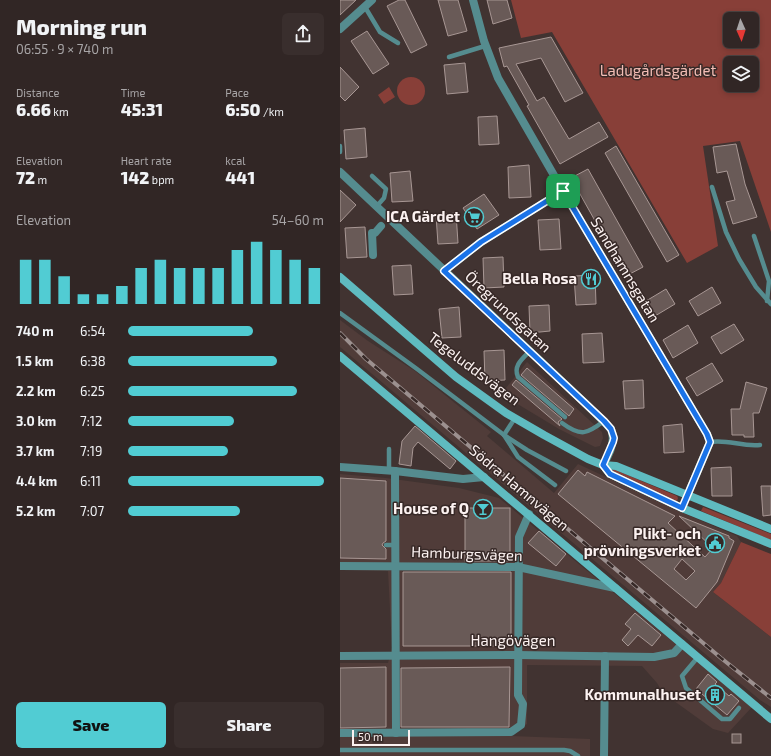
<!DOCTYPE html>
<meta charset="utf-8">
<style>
:root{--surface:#312625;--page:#392e2d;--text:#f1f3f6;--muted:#a8a5a7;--line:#4c4342;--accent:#51ccd3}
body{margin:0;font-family:"Exo 2",sans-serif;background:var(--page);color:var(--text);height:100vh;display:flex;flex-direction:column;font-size:15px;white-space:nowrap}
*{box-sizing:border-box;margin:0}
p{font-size:13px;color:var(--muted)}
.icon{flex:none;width:22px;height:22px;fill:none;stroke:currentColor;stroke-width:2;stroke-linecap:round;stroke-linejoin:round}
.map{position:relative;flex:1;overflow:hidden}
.side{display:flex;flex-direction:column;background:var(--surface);width:340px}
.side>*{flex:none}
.needle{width:26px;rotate:177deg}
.buttons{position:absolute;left:383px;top:12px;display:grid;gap:8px}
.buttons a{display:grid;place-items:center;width:36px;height:36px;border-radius:6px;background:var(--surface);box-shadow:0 2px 6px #0003,0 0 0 1px var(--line);font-size:20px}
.scale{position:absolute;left:12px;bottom:10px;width:58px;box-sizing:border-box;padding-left:4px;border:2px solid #fcf2f1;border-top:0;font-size:11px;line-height:14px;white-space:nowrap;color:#fcf2f1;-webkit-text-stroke:3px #372927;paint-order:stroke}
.pin{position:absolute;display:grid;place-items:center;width:34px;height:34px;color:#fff;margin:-17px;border-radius:8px;box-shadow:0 2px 6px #0006}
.round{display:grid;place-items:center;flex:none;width:42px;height:42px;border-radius:6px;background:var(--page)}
.summary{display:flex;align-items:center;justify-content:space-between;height:68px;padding:0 16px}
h1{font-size:22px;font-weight:800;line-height:30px}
.metrics{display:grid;grid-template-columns:repeat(3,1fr);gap:6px;height:68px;padding:4px 16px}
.metrics div{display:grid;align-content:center}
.metrics b{font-size:17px;font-weight:800}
.metrics small{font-size:11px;font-weight:400}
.metrics p{font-size:11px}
.chart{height:112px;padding:8px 16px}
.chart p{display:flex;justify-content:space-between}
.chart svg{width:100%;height:72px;margin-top:4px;stroke:var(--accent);stroke-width:6}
.action{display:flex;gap:8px;margin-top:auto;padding:8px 16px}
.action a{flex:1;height:46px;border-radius:6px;background:var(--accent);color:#111;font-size:16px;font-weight:800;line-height:46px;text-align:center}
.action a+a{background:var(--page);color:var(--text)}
ul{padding:0 16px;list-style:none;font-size:13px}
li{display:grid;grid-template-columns:64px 48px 1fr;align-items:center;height:30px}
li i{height:10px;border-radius:5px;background:var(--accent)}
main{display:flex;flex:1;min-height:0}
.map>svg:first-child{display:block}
.built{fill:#503c39}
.green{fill:#883f38;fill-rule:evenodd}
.building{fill:#695a57;stroke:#a89794;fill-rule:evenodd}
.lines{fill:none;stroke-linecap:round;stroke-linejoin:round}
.service{stroke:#558c8f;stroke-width:4.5}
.minor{stroke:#558c8f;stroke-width:8}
.tertiary{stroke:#558c8f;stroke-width:8}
.secondary{stroke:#5fbbc0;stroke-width:8}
.rail-casing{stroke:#9c908f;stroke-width:4}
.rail{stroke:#372927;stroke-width:2.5;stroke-dasharray:8;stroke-linecap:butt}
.route-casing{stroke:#fff;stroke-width:8}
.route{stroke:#1a73e8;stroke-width:5}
.labels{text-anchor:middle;stroke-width:3;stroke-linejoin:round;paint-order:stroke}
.park-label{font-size:15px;fill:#f3bdb5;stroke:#372927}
.poi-label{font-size:15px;font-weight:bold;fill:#fcf2f1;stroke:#372927;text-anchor:end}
.street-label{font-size:15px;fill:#fcf2f1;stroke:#372927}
</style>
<main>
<section class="side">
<div class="summary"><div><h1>Morning run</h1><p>06:55 · 9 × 740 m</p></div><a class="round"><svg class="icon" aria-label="share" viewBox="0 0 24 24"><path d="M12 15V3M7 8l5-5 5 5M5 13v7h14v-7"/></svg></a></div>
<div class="metrics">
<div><p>Distance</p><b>6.66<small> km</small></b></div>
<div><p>Time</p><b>45:31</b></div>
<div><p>Pace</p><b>6:50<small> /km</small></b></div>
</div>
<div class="metrics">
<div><p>Elevation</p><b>72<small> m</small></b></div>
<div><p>Heart rate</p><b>142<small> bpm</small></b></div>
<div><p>kcal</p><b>441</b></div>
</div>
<div class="chart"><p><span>Elevation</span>54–60 m</p>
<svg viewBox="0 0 160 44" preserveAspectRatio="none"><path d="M5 44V17M15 44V17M25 44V27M35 44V38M45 44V38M55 44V33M65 44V22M75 44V17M85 44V22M95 44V22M105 44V22M115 44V11M125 44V6M135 44V11M145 44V17M155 44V22"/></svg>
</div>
<ul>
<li><b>740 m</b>6:54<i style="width:64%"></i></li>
<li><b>1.5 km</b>6:38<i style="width:76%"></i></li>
<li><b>2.2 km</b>6:25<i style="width:86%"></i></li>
<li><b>3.0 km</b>7:12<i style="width:54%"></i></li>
<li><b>3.7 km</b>7:19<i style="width:51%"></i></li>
<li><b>4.4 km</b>6:11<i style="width:100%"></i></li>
<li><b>5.2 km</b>7:07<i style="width:57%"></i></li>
</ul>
<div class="action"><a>Save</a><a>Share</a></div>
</section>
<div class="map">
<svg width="431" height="756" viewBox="0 0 431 756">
<rect width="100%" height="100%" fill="#413331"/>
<!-- built -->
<g class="built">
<polygon points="0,320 28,341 75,371 151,432 147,436 214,493 238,464 350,516 397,536 401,542 381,583 373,592 431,637 431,707 420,700 0,347"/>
<polygon points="187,362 262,432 263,438 260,446 255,447 219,429 161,394"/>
<polygon points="0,474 46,478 119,488 159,498 412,707 388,733 373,729 323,693 317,683 302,666 187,665 187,724 171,736 250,739 250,756 0,756 0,663 48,663 52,648 48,571 0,570"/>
</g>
<!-- green -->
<g class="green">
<path d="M171,0H431V232L400,141L363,146L378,246L347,263L212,32L181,38ZM390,19H412V41H390ZM390,63H412V85H390Z"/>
<circle cx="71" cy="91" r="14"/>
<polygon points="49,87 55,97 44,104 38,95"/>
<polygon points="273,469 337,496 338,498 337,501 335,501 273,471"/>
<polygon points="363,507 431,534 431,540 361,511"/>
<polygon points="401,542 431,554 431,637 373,592 381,583"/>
</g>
<!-- building -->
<g class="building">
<polygon points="0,0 16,0 0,15"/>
<polygon points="59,0 65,0 87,45 71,53 47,6"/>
<polygon points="98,0 118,0 127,31 108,36"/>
<polygon points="147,0 167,0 172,18 153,24"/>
<polygon points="27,31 49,64 33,74 11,41"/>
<polygon points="211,37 243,93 225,102 201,58 176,64 197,101 204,97 229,139 259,122 268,137 220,164 187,106 189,105 167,66 164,67 159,48"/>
<polygon points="125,63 128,92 107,94 104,65"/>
<polygon points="0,67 19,87 5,101 0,96"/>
<polygon points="157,116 159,144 139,145 138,117"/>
<polygon points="25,128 27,157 6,159 4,130"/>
<polygon points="396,144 405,184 417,217 393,224 386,202 395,200 387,171 377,173 373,147"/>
<polygon points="276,146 339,255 327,262 265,153"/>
<polygon points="189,165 191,197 169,198 168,167"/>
<polygon points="248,169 303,267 286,276 231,178"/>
<polygon points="70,171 73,201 52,202 50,173"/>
<polygon points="0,190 16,205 0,222"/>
<polygon points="144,194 159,215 137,229 123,208"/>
<polygon points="116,213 118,243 98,244 96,215"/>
<polygon points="219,219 221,249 200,250 198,220"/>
<polygon points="25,227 27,257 7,258 5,228"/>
<polygon points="163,257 164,287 144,288 143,258"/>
<polygon points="71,265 73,294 54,295 52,266"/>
<polygon points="255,275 256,304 236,305 234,276"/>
<polygon points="372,287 381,303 358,316 349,301"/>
<polygon points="326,289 335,304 310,319 301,304"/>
<polygon points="209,305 210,331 190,333 189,306"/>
<polygon points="119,307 121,337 102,338 99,309"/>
<polygon points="394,324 404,340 381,354 371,337"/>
<polygon points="348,325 358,343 333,358 323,340"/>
<polygon points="262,333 264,362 243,363 242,334"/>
<polygon points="164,350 165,380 145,381 144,351"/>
<polygon points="372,363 383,381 357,396 346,378"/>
<polygon points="187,368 234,409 229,416 181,375"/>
<polygon points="176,380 222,419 218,422 220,426 172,385"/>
<polygon points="303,380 304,408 285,409 283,381"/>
<polygon points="406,382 427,388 419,413 413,413 414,437 404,437 404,435 392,435 391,409 400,409"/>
<polygon points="342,424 344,452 324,453 323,426"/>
<polygon points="75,426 116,461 110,469 78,442 73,448 71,466 59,464 62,441"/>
<polygon points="391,467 392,496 372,496 371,468"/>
<path d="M238,470L245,476L247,472L335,516L328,523L365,557L373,548L339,516L389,536V538L394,541L377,582L356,608L218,494ZM342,559L355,571L346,580L334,569Z"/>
<polygon points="0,478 46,481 46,541 43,543 42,545 46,549 46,559 0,558"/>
<polygon points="421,486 431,486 431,515 423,516"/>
<rect x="125" y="508" width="45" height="53"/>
<polygon points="199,531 226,554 216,566 188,543"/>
<polygon points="63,572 171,572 171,640 168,640 168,646 63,646"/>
<polygon points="295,613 321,635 312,646 298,635 288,646 282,640 291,629 285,624"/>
<polygon points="46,667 46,727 0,728 0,668"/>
<polygon points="170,667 169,727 61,727 61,668"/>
<polygon points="368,674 377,682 375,684 389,696 391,694 399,701 387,715 356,689"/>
<rect x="392" y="734" width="9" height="9"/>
</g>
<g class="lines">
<!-- service -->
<g class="service">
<polyline points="25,7 40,32 58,43"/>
<polyline points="109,57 145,46"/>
<polyline points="0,146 0,152"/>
<polyline points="32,176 46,189 44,198 36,207"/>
<polyline points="372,187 386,232 399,259 416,287 431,304"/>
<polyline points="414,236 429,281 427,301"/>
<polyline points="0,313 77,369 164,435 178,457 215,485"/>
<path d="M190,351C182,359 173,366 178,377L225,417"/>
<polyline points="175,418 164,435 187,450 226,471"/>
<path d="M222,423C241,437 247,434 264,421"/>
<path d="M370,442C388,439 402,447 420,445"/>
<polyline points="49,471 49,449"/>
<polyline points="46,545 55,545"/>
<polyline points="358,657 342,676 346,688 382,719 390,719 399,708"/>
<polyline points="0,750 224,750 230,751 238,756"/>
</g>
<!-- minor -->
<g class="minor">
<polyline points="133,0 144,41 158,78 223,191 367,434 370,442 342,508"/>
<polyline points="0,29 32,0"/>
<path d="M0,172L246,404L271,429C276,441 270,454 263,465"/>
<polyline points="33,255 32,233 35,233 41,226"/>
<polyline points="104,271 141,242 223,191"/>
<polyline points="0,467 55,471 123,479 144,477"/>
<polyline points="55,471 56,733"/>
<polyline points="0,566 178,567 275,588"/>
<polyline points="0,733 171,732 181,725 183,704 178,695 179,537 189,514"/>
</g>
<!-- tertiary -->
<g class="tertiary">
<polyline points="0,656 177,655 314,657 334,653 342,644"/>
<polyline points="264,756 265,656"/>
</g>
<!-- secondary -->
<g class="secondary">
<polyline points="0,277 116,377 166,413 204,435 248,459 263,465 276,466 431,529"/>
<polyline points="0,356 431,719"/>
<polyline points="263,465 270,474 342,508 431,544"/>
</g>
<!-- rail casing -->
<g class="rail-casing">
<polyline id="rail" points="0,333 26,359 381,658 431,698"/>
</g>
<!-- rail -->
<use href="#rail" class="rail"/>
</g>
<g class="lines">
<!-- route casing -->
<g class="route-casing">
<polygon id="route" points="223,191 367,434 370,442 342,508 270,474 263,465 273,442 274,438 271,429 264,421 104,271 141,242"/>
</g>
<!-- route -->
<use href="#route" class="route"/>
</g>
<!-- icons -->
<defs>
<g id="supermarket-ring" transform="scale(1)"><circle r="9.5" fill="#372927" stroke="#51ccd3" stroke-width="1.5"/><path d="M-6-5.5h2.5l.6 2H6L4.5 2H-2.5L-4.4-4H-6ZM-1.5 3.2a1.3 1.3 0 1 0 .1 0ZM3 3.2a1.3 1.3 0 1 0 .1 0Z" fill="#51ccd3"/></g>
<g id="restaurant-ring" transform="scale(1)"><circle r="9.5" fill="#372927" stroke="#51ccd3" stroke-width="1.5"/><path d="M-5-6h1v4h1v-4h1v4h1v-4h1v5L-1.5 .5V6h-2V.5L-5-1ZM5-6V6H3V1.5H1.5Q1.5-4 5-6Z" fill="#51ccd3"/></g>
<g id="bar-ring" transform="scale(1)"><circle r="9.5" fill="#372927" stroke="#51ccd3" stroke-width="1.5"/><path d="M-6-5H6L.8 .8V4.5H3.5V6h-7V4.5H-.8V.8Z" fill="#51ccd3"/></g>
<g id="civic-ring" transform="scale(1)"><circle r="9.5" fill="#372927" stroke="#51ccd3" stroke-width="1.5"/><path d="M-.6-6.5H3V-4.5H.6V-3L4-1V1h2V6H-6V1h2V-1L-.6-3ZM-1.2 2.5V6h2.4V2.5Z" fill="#51ccd3"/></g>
<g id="building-ring" transform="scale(1)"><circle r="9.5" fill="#372927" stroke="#51ccd3" stroke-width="1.5"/><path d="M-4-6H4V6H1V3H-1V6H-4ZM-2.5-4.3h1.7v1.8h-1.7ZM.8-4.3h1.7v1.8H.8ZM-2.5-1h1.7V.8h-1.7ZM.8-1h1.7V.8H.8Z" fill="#51ccd3"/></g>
</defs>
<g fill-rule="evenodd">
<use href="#supermarket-ring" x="134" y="217"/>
<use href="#restaurant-ring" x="251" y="279"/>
<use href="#bar-ring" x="143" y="509"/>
<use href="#civic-ring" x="375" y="543"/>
<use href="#building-ring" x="375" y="695"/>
</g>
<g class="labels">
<!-- park labels -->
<g class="park-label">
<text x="318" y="76">Ladugårdsgärdet</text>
</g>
<!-- poi labels -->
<g class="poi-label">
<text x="120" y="222">ICA Gärdet</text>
<text x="237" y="284">Bella Rosa</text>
<text x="129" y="514">House of Q</text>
<text x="361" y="539">Plikt- och<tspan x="361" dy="17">prövningsverket</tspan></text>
<text x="361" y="700">Kommunalhuset</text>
</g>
<!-- street labels -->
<g class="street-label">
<text transform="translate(285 270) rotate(59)" y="5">Sandhamnsgatan</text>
<text transform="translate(168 312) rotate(43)" y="5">Öregrundsgatan</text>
<text transform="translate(134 369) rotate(37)" y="5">Tegeluddsvägen</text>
<text transform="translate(179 488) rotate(40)" y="5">Södra Hamnvägen</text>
<text transform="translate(127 554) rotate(2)" y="5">Hamburgsvägen</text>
<text x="173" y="646">Hangövägen</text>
</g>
</g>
</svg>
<div class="buttons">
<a><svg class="needle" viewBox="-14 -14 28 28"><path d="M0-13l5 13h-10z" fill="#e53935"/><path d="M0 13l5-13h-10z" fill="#a8a5a7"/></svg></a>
<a><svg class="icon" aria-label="layers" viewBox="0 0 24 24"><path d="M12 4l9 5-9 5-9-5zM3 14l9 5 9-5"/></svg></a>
</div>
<div class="scale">50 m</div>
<div class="pin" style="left:223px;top:191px;background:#1e9e55"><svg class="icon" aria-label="arrive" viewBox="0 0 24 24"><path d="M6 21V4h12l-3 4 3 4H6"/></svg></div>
</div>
</main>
